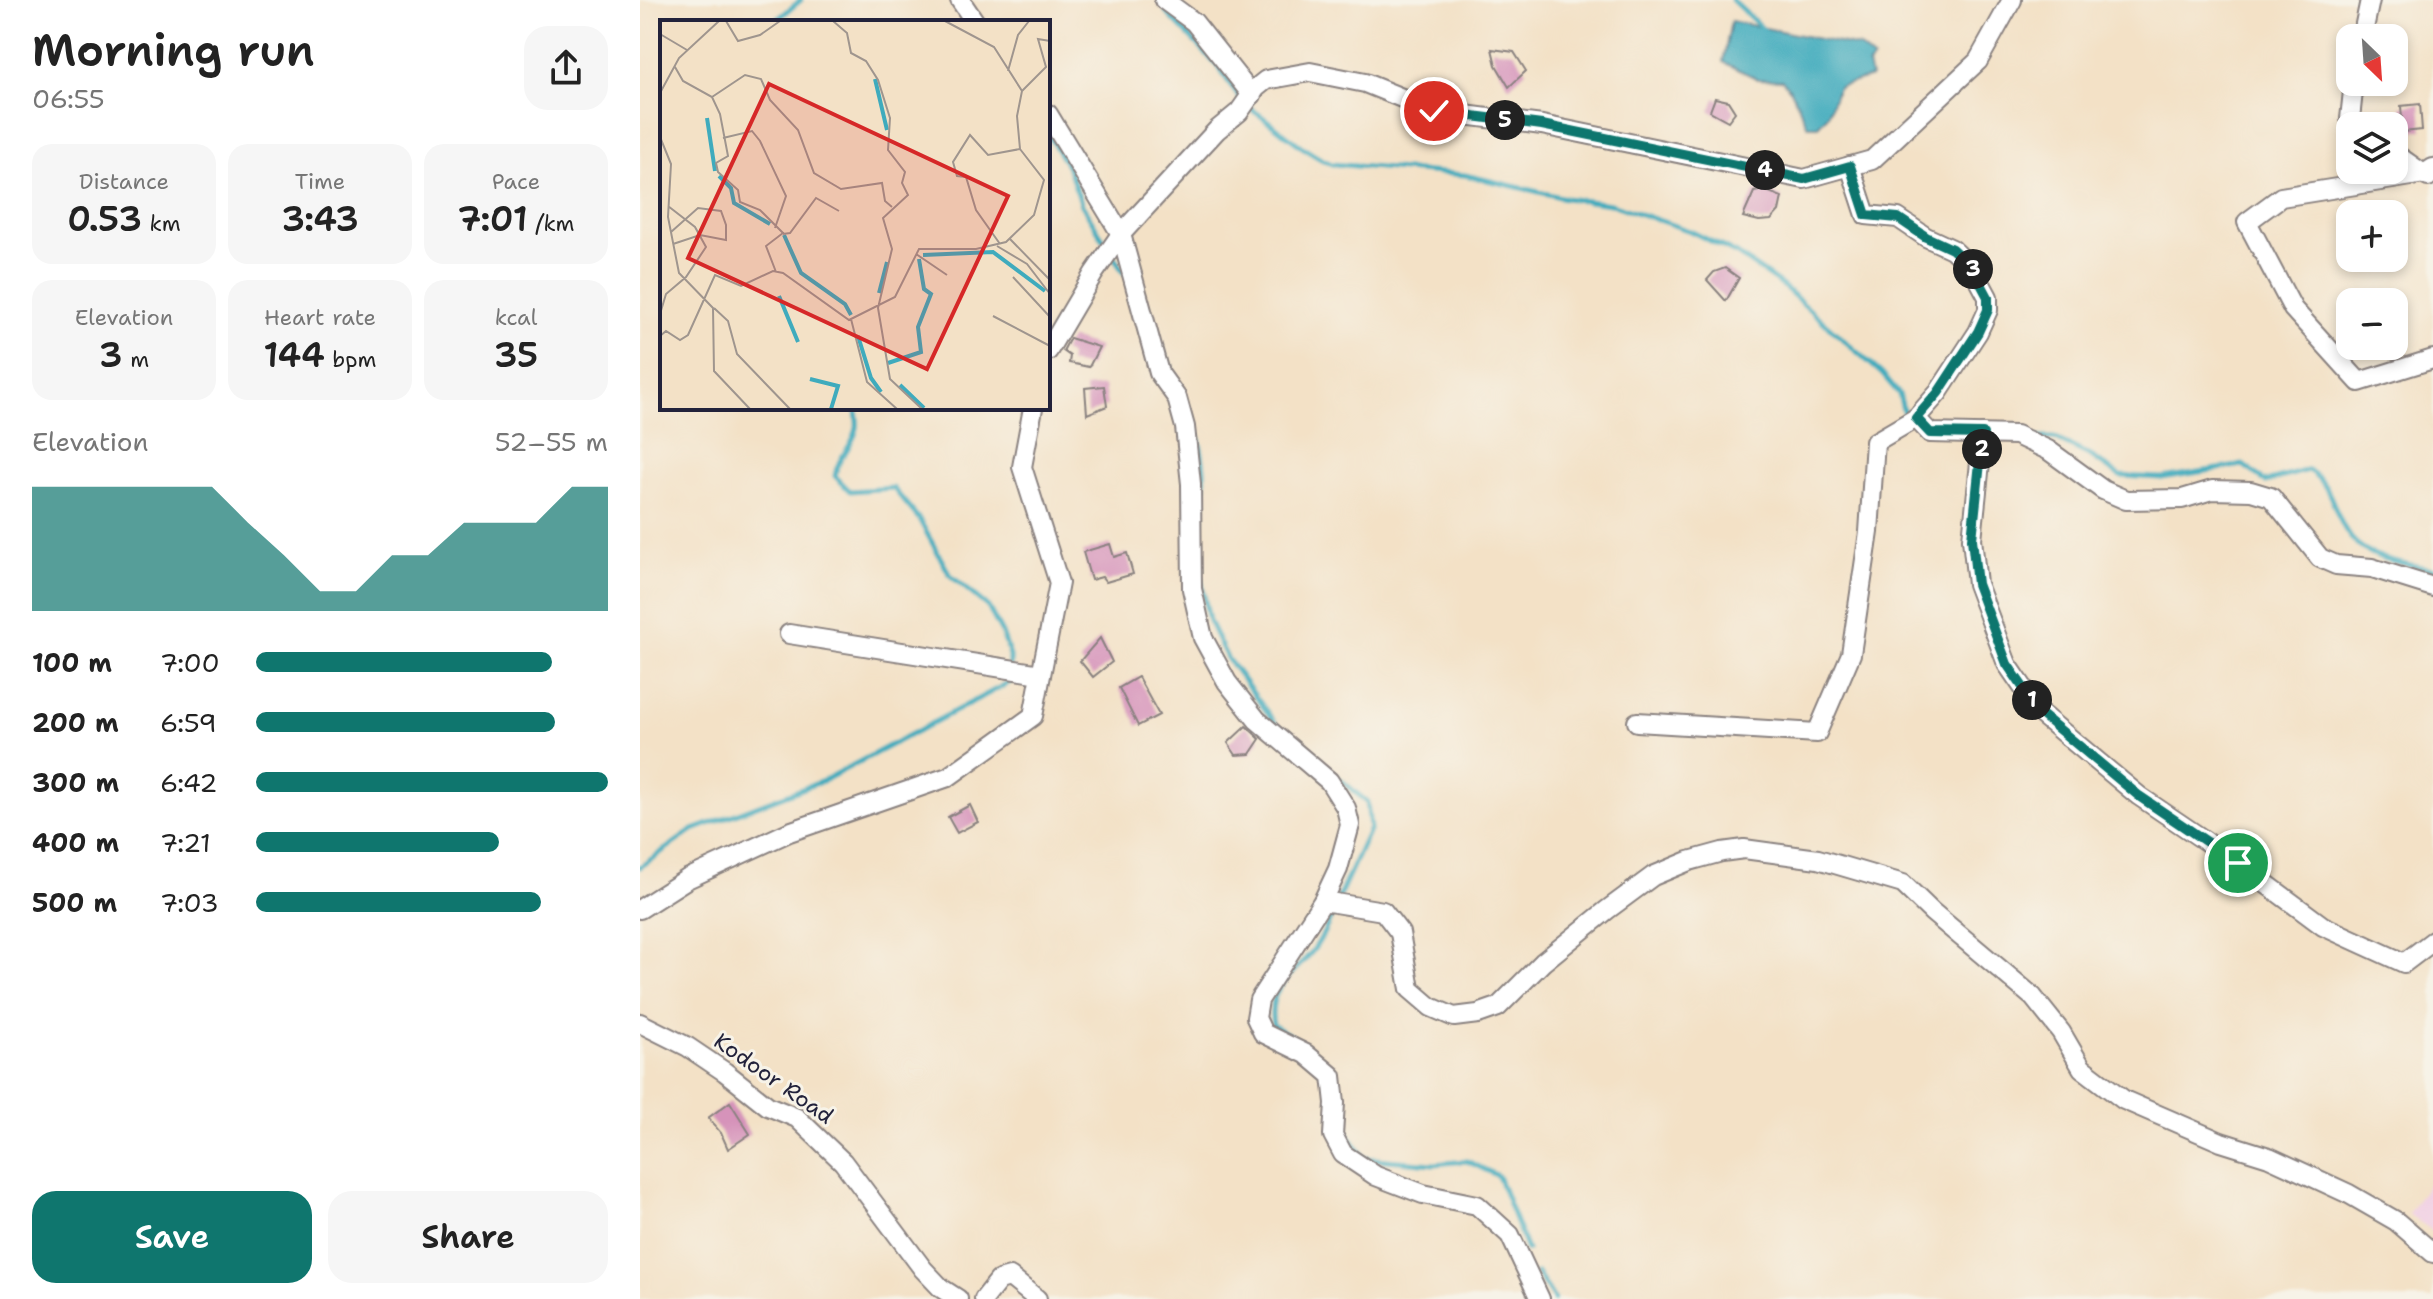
<!DOCTYPE html>
<meta charset="utf-8">
<style>
:root{--surface:#fff;--page:#f6f6f6;--text:#222;--muted:#767676;--accent:#0f766e}
body{margin:0;font-family:"Shantell Sans",sans-serif;background:var(--page);color:var(--text);height:100vh;display:flex;flex-direction:column;font-size:30px;white-space:nowrap}
*{box-sizing:border-box;margin:0}
p{font-size:26px;color:var(--muted)}
.icon{flex:none;width:44px;height:44px;fill:none;stroke:currentColor;stroke-width:2;stroke-linecap:round;stroke-linejoin:round}
.map{position:relative;flex:1;overflow:hidden}
.sheet{display:flex;flex-direction:column;background:var(--surface);width:640px}
.sheet>*{flex:none}
.needle{width:52px;rotate:155deg}
.controls{position:absolute;left:1696px;top:24px;display:grid;gap:16px}
.controls a{display:grid;place-items:center;width:72px;height:72px;border-radius:16px;background:var(--surface);box-shadow:0 4px 12px #0003;font-size:40px}
.pin{position:absolute;display:grid;place-items:center;width:68px;height:68px;color:#fff;margin:-34px;border:4px solid #fff;border-radius:50%;box-shadow:0 2px 8px #0007}
.km{position:absolute;width:40px;height:40px;margin:-20px;border-radius:50%;background:#222;color:#fff;font-size:22px;line-height:40px;text-align:center}
.round{display:grid;place-items:center;flex:none;width:84px;height:84px;border-radius:24px;background:var(--page)}
.overview{display:flex;align-items:center;justify-content:space-between;height:136px;padding:0 32px}
h1{font-size:44px;font-weight:600;line-height:60px}
.stats{display:grid;grid-template-columns:repeat(3,1fr);gap:12px;height:136px;padding:8px 32px}
.stats div{display:grid;align-content:center;border-radius:20px;background:var(--page);text-align:center}
.stats b{font-size:34px;font-weight:600}
.stats small{font-size:22px;font-weight:400}
.stats p{font-size:22px}
.chart{height:224px;padding:16px 32px}
.chart p{display:flex;justify-content:space-between}
.chart svg{width:100%;height:144px;margin-top:8px;fill:var(--accent);opacity:.7}
.button{display:flex;gap:16px;margin-top:auto;padding:16px 32px}
.button a{flex:1;height:92px;border-radius:24px;background:var(--accent);color:#fff;font-size:32px;font-weight:600;line-height:92px;text-align:center}
.button a+a{background:var(--page);color:var(--text)}
ul{padding:0 32px;list-style:none;font-size:26px}
li{display:grid;grid-template-columns:128px 96px 1fr;align-items:center;height:60px}
li i{height:20px;border-radius:10px;background:var(--accent)}
main{display:flex;flex:1;min-height:0}
.map>svg:first-child{display:block}
.built{fill:#f1d0e4}
.water{fill:#3fabbd;stroke:#30667c;stroke-width:2}
.lines{fill:none;stroke-linecap:round;stroke-linejoin:round}
.stream{stroke:#3fabbd;stroke-width:5}
.building{fill:#d693ba}
.minor-casing{stroke:#8a8280;stroke-width:22}
.minor{stroke:#fff;stroke-width:18}
.route-casing{stroke:#fff;stroke-width:16}
.route{stroke:#0f766e;stroke-width:10}
.labels{text-anchor:middle;stroke-width:6;stroke-linejoin:round;paint-order:stroke}
.street-label{font-size:22px;fill:#22223b;stroke:#f7f3e8}
.inset-river{fill:none;stroke:#3fabbd;stroke-width:4}
.inset-road{fill:none;stroke:#9f958e;stroke-width:2}
.view{fill:#d62828;fill-opacity:0.15;stroke:#d62828;stroke-width:4}
.inset-edge{fill:none;stroke:#22223b;stroke-width:4}
</style>
<main>
<section class="sheet">
<div class="overview"><div><h1>Morning run</h1><p>06:55</p></div><a class="round"><svg class="icon" aria-label="share" viewBox="0 0 24 24"><path d="M12 15V3M7 8l5-5 5 5M5 13v7h14v-7"/></svg></a></div>
<div class="stats">
<div><p>Distance</p><b>0.53<small> km</small></b></div>
<div><p>Time</p><b>3:43</b></div>
<div><p>Pace</p><b>7:01<small> /km</small></b></div>
</div>
<div class="stats">
<div><p>Elevation</p><b>3<small> m</small></b></div>
<div><p>Heart rate</p><b>144<small> bpm</small></b></div>
<div><p>kcal</p><b>35</b></div>
</div>
<div class="chart"><p><span>Elevation</span>52–55 m</p>
<svg viewBox="0 0 160 44" preserveAspectRatio="none"><path d="M0 44V6L10 6L20 6L30 6L40 6L50 6L60 17L70 27L80 38L90 38L100 27L110 27L120 17L130 17L140 17L150 6L160 6V44z"/></svg>
</div>
<ul>
<li><b>100 m</b>7:00<i style="width:84%"></i></li>
<li><b>200 m</b>6:59<i style="width:85%"></i></li>
<li><b>300 m</b>6:42<i style="width:100%"></i></li>
<li><b>400 m</b>7:21<i style="width:69%"></i></li>
<li><b>500 m</b>7:03<i style="width:81%"></i></li>
</ul>
<div class="button"><a>Save</a><a>Share</a></div>
</section>
<div class="map">
<svg width="1793" height="1299" viewBox="0 0 1793 1299">
<rect width="100%" height="100%" fill="#f7f3e8"/>
<filter id="ink" filterUnits="userSpaceOnUse"><feTurbulence type="fractalNoise" baseFrequency=".0125" numOctaves="2"/><feDisplacementMap in="SourceGraphic" scale="16" xChannelSelector="R" yChannelSelector="G"/><feConvolveMatrix kernelMatrix="1 2 1 2 8 2 1 2 1" color-interpolation-filters="sRGB"/></filter>
<filter id="wash" filterUnits="userSpaceOnUse"><feTurbulence type="fractalNoise" baseFrequency=".006" numOctaves="4" result="noise"/><feDisplacementMap in="SourceGraphic" scale="32" xChannelSelector="R" yChannelSelector="G"/><feGaussianBlur stdDeviation="1.8" result="paint"/><feColorMatrix in="noise" values="0 0 0 0 0 0 0 0 0 0 0 0 0 0 0 0 0 1.4 0 .05"/><feComposite in="paint" operator="in"/></filter>
<g filter="url(#wash)">
<rect width="100%" height="100%" fill="#f3e1c6"/>
<!-- built -->
<polygon class="built" points="1793,1177 1793,1231 1768,1214"/>
<!-- water -->
<polygon class="water" points="1091,21 1219,47 1233,59 1228,65 1231,77 1198,87 1188,115 1178,126 1168,126 1151,90 1142,80 1118,79 1083,62"/>
<g class="lines">
<!-- stream -->
<g class="stream">
<polyline points="1092,0 1125,31"/>
<polyline points="526,12 578,66 602,102"/>
<polyline points="134,22 161,0"/>
<path d="M609,108C636,124 665,154 692,164L825,175L925,198L971,204L1050,231L1097,254L1143,286L1242,374L1259,394L1265,417"/>
<polyline points="408,135 428,167 442,205 468,247"/>
<polyline points="473,255 483,272"/>
<polyline points="520,345 541,390"/>
<path d="M548,407C566,451 568,482 560,530"/>
<path d="M216,408C216,414 218,422 217,428C213,447 198,456 195,476L210,491L253,488L279,519L310,575L348,607L362,633L370,656V665"/>
<path d="M1397,438H1414L1451,456L1480,476L1522,478L1603,465L1626,482L1668,470C1696,487 1692,516 1711,538C1729,560 1767,564 1793,569"/>
<polyline points="560,575 569,621 587,658 638,727"/>
<polyline points="655,741 727,802 730,828 698,899"/>
<polyline points="0,867 53,830 183,781 370,682 370,675"/>
<path d="M657,1040L633,1025C626,986 654,976 674,949C683,937 689,922 695,908"/>
<polyline points="702,1119 708,1134 724,1158 794,1164 827,1161 858,1176 887,1250"/>
<polyline points="897,1273 914,1299"/>
</g>
</g>
<g id="blocks">
<!-- building -->
<g class="building">
<polygon points="852,49 874,52 886,71 869,87 856,65"/>
<polygon points="1075,98 1088,101 1095,112 1088,121 1070,111"/>
<polygon points="1780,104 1782,130 1763,132 1761,106"/>
<polygon points="1124,190 1142,197 1139,211 1131,220 1119,221 1103,217 1114,192"/>
<polygon points="1085,268 1099,278 1086,301 1067,280 1074,272"/>
<polygon points="430,338 459,347 449,367 429,363 430,356 423,351"/>
<polygon points="464,386 467,406 447,414 445,388"/>
<polygon points="470,544 474,557 487,553 493,574 466,582 462,577 451,580 443,552"/>
<polygon points="460,638 472,662 453,677 440,661"/>
<polygon points="498,677 519,715 498,726 479,688"/>
<polygon points="606,726 620,739 610,754 596,755 588,743"/>
<polygon points="330,805 338,822 317,833 308,817"/>
<polygon points="90,1102 110,1134 88,1149 81,1133 68,1118"/>
</g>
</g>
</g>
<g filter="url(#ink)">
<use href="#blocks" fill-opacity="0" stroke="#8a8280" stroke-width="2"/>
<g class="lines">
<!-- minor casing -->
<g class="minor-casing">
<g id="minor">
<polyline points="320,0 335,22"/>
<polyline points="524,0 554,22 612,95"/>
<polyline points="1722,38 1730,0"/>
<polyline points="408,114 481,234 519,373 537,398 545,427 551,484 552,589 563,638 587,682 617,720 689,781 706,808 710,825 698,869 683,901 619,1000 616,1018 623,1033 666,1054 692,1076 695,1103 693,1135 703,1154 736,1176 783,1194 837,1205 870,1235 900,1299"/>
<polyline points="1714,126 1710,119 1714,82"/>
<polyline points="1754,153 1788,177"/>
<polyline points="1210,166 1226,215 1258,218 1286,237 1312,249 1333,269 1348,297 1348,310 1338,332 1298,393 1276,418 1290,433 1376,435 1408,450 1463,490 1486,500 1542,499 1572,490 1611,491 1631,497 1680,558 1696,565 1732,568 1793,587"/>
<polyline points="1793,168 1784,174 1641,197 1607,222 1653,309 1719,382 1793,359"/>
<polyline points="408,351 454,273 481,234 577,130 599,112 616,88 626,80 670,72 725,83 794,111 902,125 1164,179 1232,160 1338,61 1372,0"/>
<polyline points="1343,434 1332,539 1337,584 1367,664 1402,715 1499,796 1598,863 1683,926 1764,963 1793,941"/>
<polyline points="149,634 401,674"/>
<polyline points="997,722 1177,733 1211,654 1229,532 1235,442 1276,418"/>
<polyline points="683,901 743,911 760,933 770,989 791,1007 814,1017 838,1014 858,1007 903,962 967,910 1013,876 1049,861 1082,852 1104,849 1178,859 1263,884 1292,912 1393,997 1421,1032 1442,1068 1484,1100 1581,1142 1629,1157 1709,1194 1756,1221 1793,1253"/>
<polyline points="0,909 47,879 149,832 308,777 393,716 419,583 382,467 393,408"/>
<polyline points="0,1023 48,1047 85,1072 128,1106 157,1118 203,1162 283,1269 301,1288 318,1299"/>
<polyline points="344,1299 359,1280 370,1277 397,1299"/>
</g>
</g>
<!-- minor -->
<use href="#minor" class="minor"/>
</g>
</g>
<g class="lines" filter="url(#ink)">
<!-- route casing -->
<g class="route-casing">
<polyline id="route" points="794,111 902,125 1164,179 1210,166 1226,215 1258,218 1286,237 1312,249 1333,269 1348,297 1348,310 1338,332 1298,393 1276,418 1290,433 1343,434 1332,539 1337,584 1367,664 1402,715 1499,796 1598,863"/>
</g>
<!-- route -->
<use href="#route" class="route"/>
</g>
<g class="labels">
<!-- street labels -->
<g class="street-label">
<text transform="translate(134 1078) rotate(35)" y="8">Kodoor Road</text>
</g>
</g>
<!-- overview -->
<g transform="translate(20 20)">
<rect width="390" height="390" fill="#f3e1c6"/>
<path class="inset-river" d="M215,59L227,110M47,98L55,151M59,156L71,168L74,183L110,204M124,215L141,253L185,284L191,295M263,235L333,232L385,271M219,273L227,242M119,276L138,322M198,316L211,358L221,372M228,343L261,332L258,307L271,274L264,269L259,239M150,359L178,366L171,389M240,365L264,388"/>
<path class="inset-road" d="M66,1L78,21L100,15L120,1M173,1L187,13L191,33L206,41L218,60L230,98L228,130L245,152L242,163L248,175L223,198L232,229L218,288L230,359L262,389M285,1L334,27L362,71L357,96L360,129L328,135L310,115L293,142L297,156L306,157L316,190L340,224M0,14L27,30M15,47L23,61L52,77L60,94L68,136L56,143L58,152L78,170L80,182L100,190L123,213L106,226L116,252M348,51L358,15L369,1M362,71L386,47L378,19L390,21M0,73L19,38L59,1M52,77L85,55L101,59L110,80L138,110L154,153L181,169L222,163L225,181L232,187M0,117L11,144L8,197L19,253L53,288L54,351L90,389M63,118L92,111L100,121L126,176L115,208M11,212L38,188L61,191L66,205V220L40,215L13,224M123,214L130,213L156,178L179,191M350,219L390,260M337,226L367,244L390,274M256,234L287,255M353,257L390,297M54,288L68,301L77,334L130,389M0,294L6,274L26,257L46,227L35,207L8,186M333,296L390,326M191,299L207,362L237,389M0,316L6,311L20,320L28,315L55,255L81,266L113,251L123,253L189,300L235,277L259,229H316L346,222L374,195L384,160L360,129"/>
<path class="view" d="M109,64L348,176L267,349L28,238Z"/>
<rect width="390" height="390" class="inset-edge"/>
</g>
</svg>
<div class="controls">
<a><svg class="needle" viewBox="-14 -14 28 28"><path d="M0-13l5 13h-10z" fill="#e53935"/><path d="M0 13l5-13h-10z" fill="#767676"/></svg></a>
<a><svg class="icon" aria-label="layers" viewBox="0 0 24 24"><path d="M12 4l9 5-9 5-9-5zM3 14l9 5 9-5"/></svg></a>
<a>+</a>
<a>−</a>
</div>
<div class="pin" style="left:1598px;top:863px;background:#1e9e55"><svg class="icon" aria-label="arrive" viewBox="0 0 24 24"><path d="M6 21V4h12l-3 4 3 4H6"/></svg></div>
<div class="pin" style="left:794px;top:111px;background:#d93025"><svg class="icon" aria-label="check" viewBox="0 0 24 24"><path d="M5 12l5 5 9-10"/></svg></div>
<b class="km" style="left:1392px;top:700px">1</b>
<b class="km" style="left:1342px;top:449px">2</b>
<b class="km" style="left:1333px;top:269px">3</b>
<b class="km" style="left:1125px;top:170px">4</b>
<b class="km" style="left:865px;top:120px">5</b>
</div>
</main>
